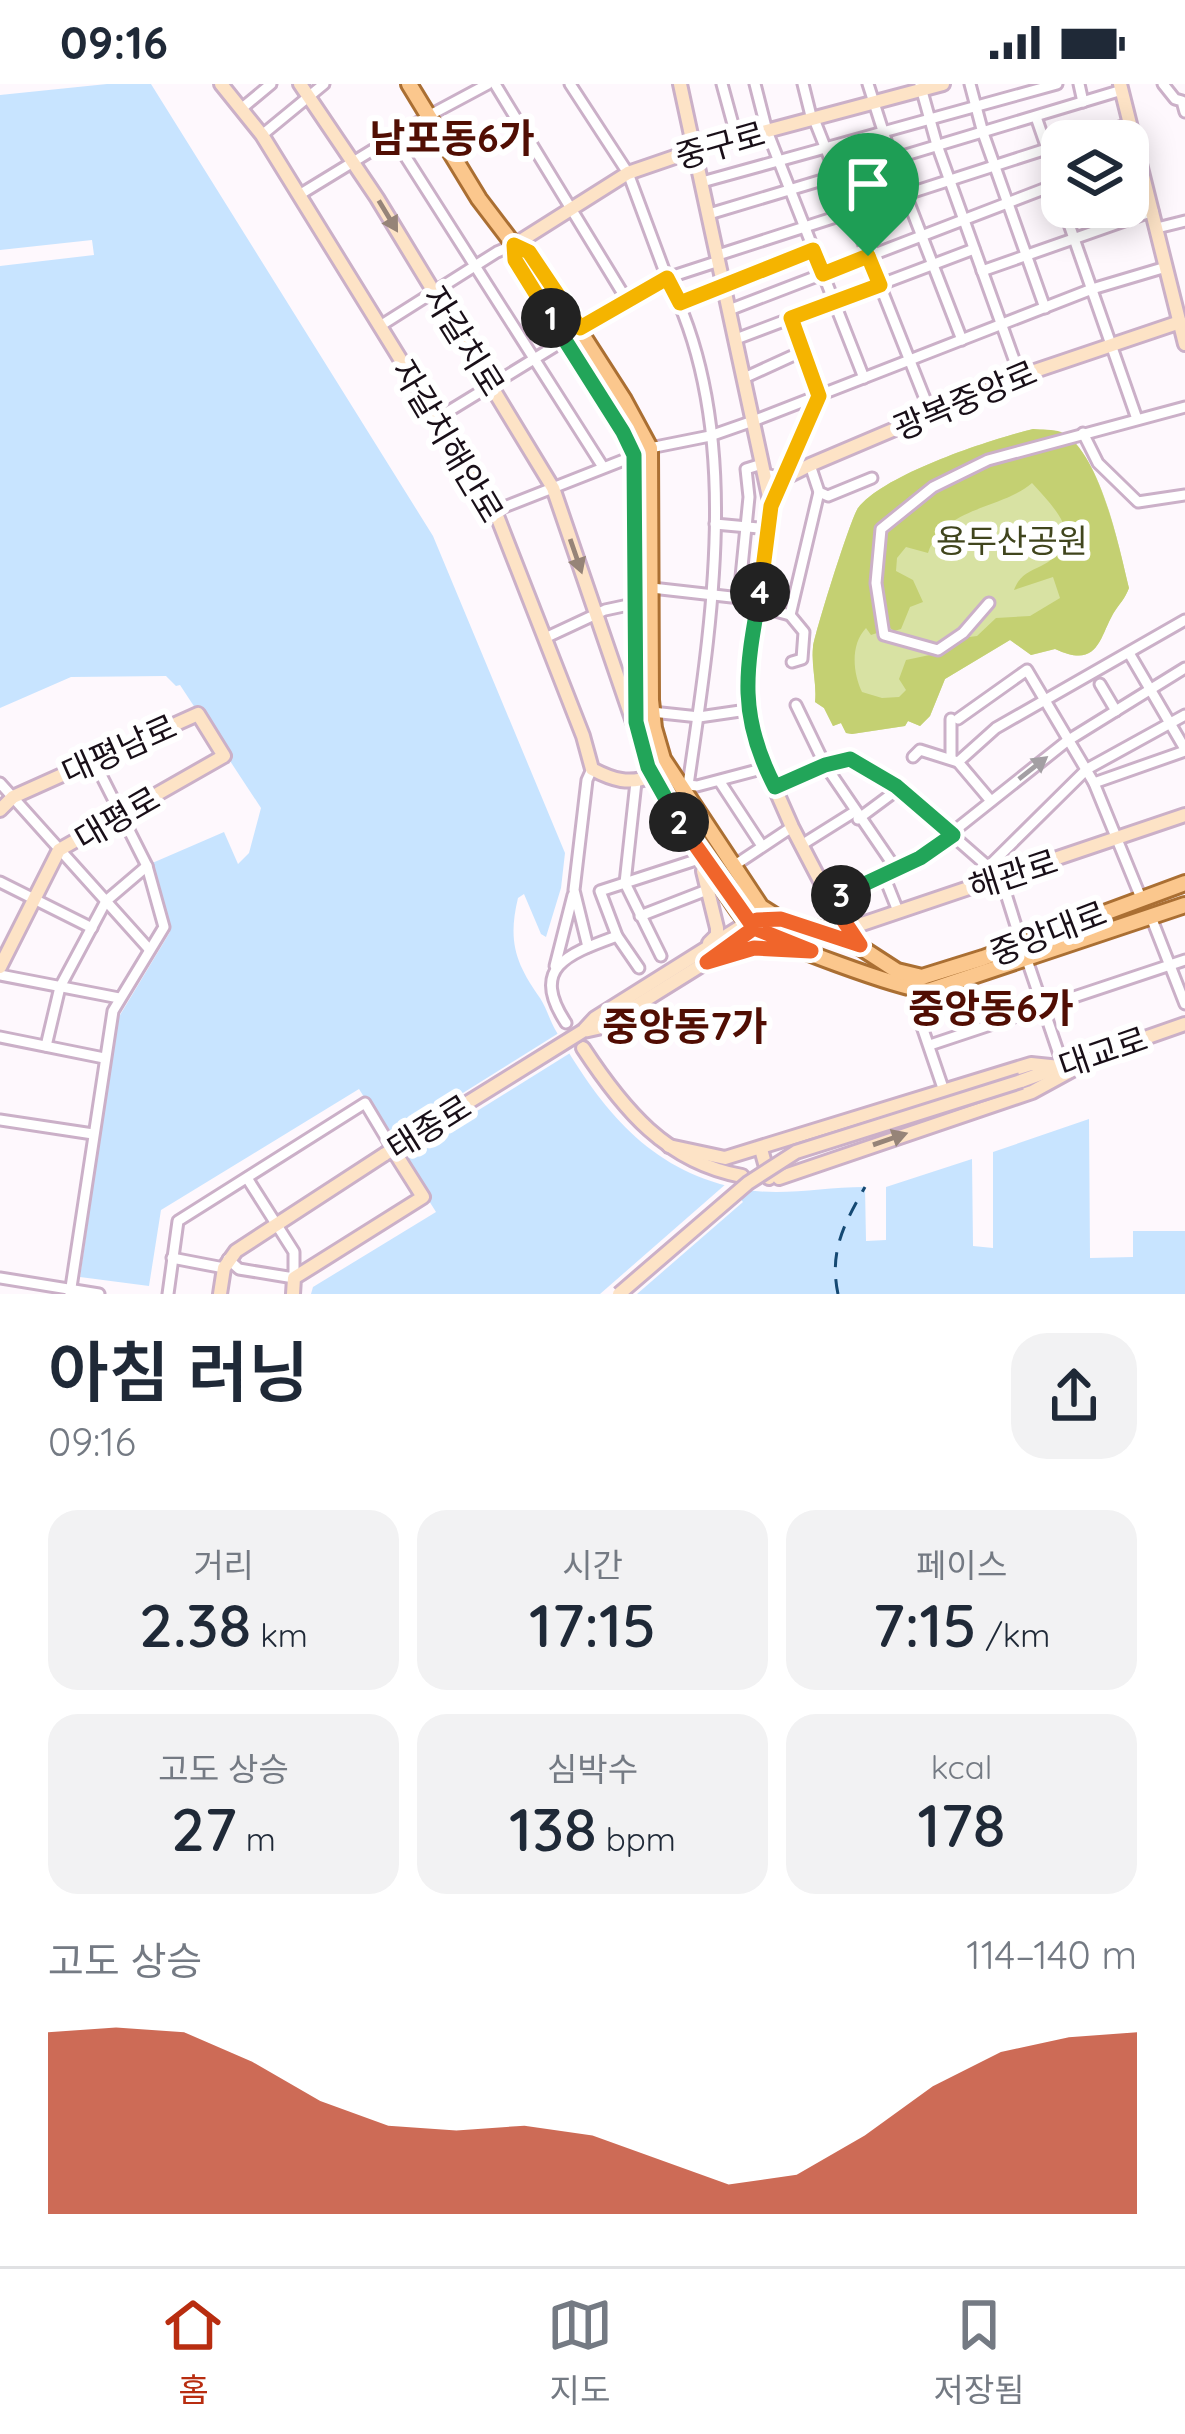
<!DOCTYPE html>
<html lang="ko">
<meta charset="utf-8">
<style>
:root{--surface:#fff;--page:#f2f2f3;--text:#1f2937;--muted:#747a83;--line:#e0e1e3;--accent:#b82d10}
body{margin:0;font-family:Quicksand,"Noto Sans KR",sans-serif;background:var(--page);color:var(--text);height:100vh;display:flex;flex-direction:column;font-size:45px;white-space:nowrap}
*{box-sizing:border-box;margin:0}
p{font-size:39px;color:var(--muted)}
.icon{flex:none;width:66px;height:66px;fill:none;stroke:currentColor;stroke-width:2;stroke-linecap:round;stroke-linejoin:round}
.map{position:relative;height:1210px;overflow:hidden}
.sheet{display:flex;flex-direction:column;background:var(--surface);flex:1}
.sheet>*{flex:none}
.buttons{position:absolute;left:1041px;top:36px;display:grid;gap:24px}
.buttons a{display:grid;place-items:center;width:108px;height:108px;border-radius:24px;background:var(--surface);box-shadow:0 6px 30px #0003;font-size:60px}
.pin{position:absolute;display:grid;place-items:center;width:102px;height:102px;color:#fff;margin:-123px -51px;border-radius:50% 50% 50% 0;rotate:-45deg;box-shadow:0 0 12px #0007}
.pin .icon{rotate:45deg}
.km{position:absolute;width:60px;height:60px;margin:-30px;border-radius:50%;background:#222;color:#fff;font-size:33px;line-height:60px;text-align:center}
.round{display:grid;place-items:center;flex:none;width:126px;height:126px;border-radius:36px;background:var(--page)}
.summary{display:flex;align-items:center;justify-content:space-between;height:204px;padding:0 48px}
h1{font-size:66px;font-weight:600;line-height:90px}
.metrics{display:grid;grid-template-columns:repeat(3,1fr);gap:18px;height:204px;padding:12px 48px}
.metrics div{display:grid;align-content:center;border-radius:30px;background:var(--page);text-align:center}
.metrics b{font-size:60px;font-weight:600}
.metrics small{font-size:33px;font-weight:400}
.metrics p{font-size:33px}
.chart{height:336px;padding:24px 48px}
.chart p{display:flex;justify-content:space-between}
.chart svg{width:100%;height:216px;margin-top:12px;fill:var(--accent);opacity:.7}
.status{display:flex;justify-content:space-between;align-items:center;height:84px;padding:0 60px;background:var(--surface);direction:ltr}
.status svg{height:33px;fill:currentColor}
.dock{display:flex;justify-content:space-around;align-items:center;height:168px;border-top:3px solid var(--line);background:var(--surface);font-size:33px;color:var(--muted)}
.dock a{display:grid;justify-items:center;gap:6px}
.dock .on{color:var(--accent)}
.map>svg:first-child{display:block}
.green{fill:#d8e2a3}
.forest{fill:#c4d072;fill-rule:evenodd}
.water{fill:#c8e4ff}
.pier{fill:#fef8fd}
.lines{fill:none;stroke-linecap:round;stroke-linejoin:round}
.ferry{stroke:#154973;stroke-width:3;stroke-dasharray:15 12;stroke-linecap:butt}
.street-casing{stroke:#cbb0c8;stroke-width:15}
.secondary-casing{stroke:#cbb0c8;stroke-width:18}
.primary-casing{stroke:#aa6f33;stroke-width:20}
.street{stroke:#fff;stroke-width:9}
.secondary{stroke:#fde3c6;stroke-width:12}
.primary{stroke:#fbc78d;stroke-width:14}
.secondary-bridge-casing{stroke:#cbb0c8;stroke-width:18;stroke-linecap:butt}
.secondary-bridge{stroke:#fde3c6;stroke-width:12}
.oneway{fill:#968478}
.oneway2{fill:#a39fa3}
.split-1-casing{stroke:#fff;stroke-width:24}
.split-2-casing{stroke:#fff;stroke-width:24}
.split-3-casing{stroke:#fff;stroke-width:24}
.split-4-casing{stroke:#fff;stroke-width:24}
.split-5-casing{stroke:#fff;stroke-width:24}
.split-1{stroke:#f5b400;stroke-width:15}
.split-2{stroke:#22a559;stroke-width:15}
.split-3{stroke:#f0652b;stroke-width:15}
.split-4{stroke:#22a559;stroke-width:15}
.split-5{stroke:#f5b400;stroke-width:15}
.labels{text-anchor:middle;stroke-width:12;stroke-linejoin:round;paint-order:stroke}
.street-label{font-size:33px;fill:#190f18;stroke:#fff}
.park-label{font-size:33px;fill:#40451d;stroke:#fff}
.quarter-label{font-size:39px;font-weight:bold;fill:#510e03;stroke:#fff}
</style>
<div class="status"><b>09:16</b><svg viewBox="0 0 49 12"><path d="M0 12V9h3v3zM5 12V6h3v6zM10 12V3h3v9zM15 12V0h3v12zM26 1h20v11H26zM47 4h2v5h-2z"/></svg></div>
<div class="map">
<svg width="1185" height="1210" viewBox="0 0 1185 1210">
<rect width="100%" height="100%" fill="#fef8fd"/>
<!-- green -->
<path class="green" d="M1033,345C1041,346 1054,345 1061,349C1101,368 1119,464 1129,504C1125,515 1119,520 1113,530C1099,555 1098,585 1055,565L1031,571L1010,556L945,595L930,632L920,642L908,637L905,642L852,650L846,649L841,639L833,642L824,624L815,618C817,600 811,582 813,563C815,548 851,433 858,424C884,390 991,355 1033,345Z"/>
<!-- forest -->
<path class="forest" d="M1033,345C1041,346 1053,345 1061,348C1099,365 1120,467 1129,504C1125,515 1119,520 1113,530C1099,555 1098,585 1055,565L1031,571L1010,556L945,595L930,632L920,642L908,637L905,642L852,650L846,649L841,639L833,642L824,624L815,618C817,600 811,582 813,563C815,548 851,433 858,424C884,390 991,355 1033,345ZM1032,399C1056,426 1090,457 1041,482C1028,488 1019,492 1014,506L1053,493L1060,514L1030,532L996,534L977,552L962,554L939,569L906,576L899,595L906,606L899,613L882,614L862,608C853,589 850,561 866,544L871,551L877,549L878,535L894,547L901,545L910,523L923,518L913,496L896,487L897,474L906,463L928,469C944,422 1001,426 1032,399Z"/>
<!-- water -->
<path class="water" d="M107,0H151L433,452L565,769L561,804L546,853L541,850L524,810L518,814C507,859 517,881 540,914C546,923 550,937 556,947C597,1018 643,1081 728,1102C775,1115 817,1103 865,1103L866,1157L886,1156V1103L972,1075L973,1162L993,1164V1068L1089,1035L1090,1174L1133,1173V1147H1185V1210H311L313,1203L436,1128L359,1005L161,1126L149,1202L80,1193L117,936L170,848L150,780L224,748L238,780L249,769L261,724L180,601L176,602L166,592L71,593L0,624V182L94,171L92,156L0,166V11Z"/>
<!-- pier -->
<g class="pier">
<polygon points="562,947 575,966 403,1073 391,1054"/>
<polygon points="727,1099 743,1118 637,1210 600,1210"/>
</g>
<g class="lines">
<!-- ferry -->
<path class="ferry" d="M838,1210C829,1167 844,1140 865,1103"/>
<!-- street casing -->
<g class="street-casing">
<g id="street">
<polyline points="495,0 628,218"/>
<polyline points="570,0 628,89 667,194 580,245"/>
<polyline points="722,0 737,55"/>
<polyline points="755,0 767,47 864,294"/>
<polyline points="803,0 812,36"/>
<polyline points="868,0 892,75 962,256"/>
<polyline points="920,0 937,61 1020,292"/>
<polyline points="970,0 983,49 1045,224"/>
<polyline points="1079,0 1083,18"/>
<polyline points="1163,0 1175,15 1182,17 1185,28"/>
<polyline points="241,25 271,0"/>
<polyline points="1036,33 1059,99"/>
<polyline points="814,35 931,330"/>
<polyline points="262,51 324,0"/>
<polyline points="393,53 603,383"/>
<polyline points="1071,57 1130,40"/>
<polyline points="702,98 1057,0"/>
<polyline points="299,111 430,31 488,0"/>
<polyline points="1063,123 1137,335"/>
<polyline points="709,130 1122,6"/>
<polyline points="1157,144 1185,137"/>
<polyline points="718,171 1062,60"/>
<polyline points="982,187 1153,127"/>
<polyline points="679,219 813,166"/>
<polyline points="729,226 1062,98"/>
<polyline points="380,242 497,168 514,161"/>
<polyline points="736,255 974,165"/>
<polyline points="744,294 803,267"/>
<polyline points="436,335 565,256"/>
<polyline points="1083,349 1098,379 1138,418 1185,411"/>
<polyline points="650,364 710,352 753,337 1092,205 1166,183"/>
<polyline points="810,381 819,408 828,412 872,394"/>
<polyline points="764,390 784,394 819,312 791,234"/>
<polyline points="494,427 634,372"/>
<polyline points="715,440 770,445"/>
<polyline points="652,504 758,516"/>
<polyline points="739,513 749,413 746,385 762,380"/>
<polyline points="989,519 963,549 938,566 884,551 876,499 881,445 933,403 988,376 1185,323"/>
<polyline points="757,522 790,531 819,408"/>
<polyline points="790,531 804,548 802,575 792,578"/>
<polyline points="545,554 605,526 633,520"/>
<polyline points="1129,569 1185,665"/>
<polyline points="1100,600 1116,627"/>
<polyline points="796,621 825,681 896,785"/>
<polyline points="652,628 699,633 747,626"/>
<polyline points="958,635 1027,586 1094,699 1141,814"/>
<polyline points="913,673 920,666 958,678 996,644 1185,536"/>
<polyline points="951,675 951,635"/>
<polyline points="958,678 991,717"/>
<polyline points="636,698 625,799 661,872"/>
<polyline points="720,698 762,762"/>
<polyline points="0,699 149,865"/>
<polyline points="1094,699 1185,667"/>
<polyline points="688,701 697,702 765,684"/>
<polyline points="775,703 825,681 850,675 896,702 1001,794 1021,858"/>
<path d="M681,705L688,701C711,542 745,343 667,194L719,177"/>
<polyline points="858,735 893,709 896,702"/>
<polyline points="803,760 854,728"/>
<polyline points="732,783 792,743"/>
<polyline points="988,783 1087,685 1185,631"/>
<polyline points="884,792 898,827"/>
<polyline points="0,798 92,844"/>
<polyline points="830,816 920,774 1067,657 1185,584"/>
<polyline points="640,832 707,806"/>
<polyline points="1151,833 1185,920"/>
<polyline points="588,863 574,806 587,696 592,685"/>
<polyline points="1027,876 1063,982"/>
<polyline points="555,882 573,811"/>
<polyline points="639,884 617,852 600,807 702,774"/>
<polyline points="0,891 119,914"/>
<polyline points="914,905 916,925 944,1007"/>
<path d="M566,939C529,883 568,870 617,852"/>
<polyline points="0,953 104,974"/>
<polyline points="930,961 1185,876"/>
<polyline points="46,962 60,903 106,817 147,782"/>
<polyline points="0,1036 93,1050"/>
<polyline points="172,1174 224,1184"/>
<polyline points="228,1175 239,1185 294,1194 294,1168 247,1094"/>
<polyline points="0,1194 99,1210"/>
<polyline points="70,1210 113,927 164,843 147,782 93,675"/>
<polyline points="168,1210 178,1137 365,1019 392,1064"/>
</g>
</g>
<!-- secondary casing -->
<g class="secondary-casing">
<g id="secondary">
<path d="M221,0L262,51L497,432L583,652L592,685C613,696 629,701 652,692"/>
<polyline points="300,0 377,114 553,404 633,638"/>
<polyline points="680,0 771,422 747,594 747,626 755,659 792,743 840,835 859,860"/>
<polyline points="1120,0 1185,260"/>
<polyline points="514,161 628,89 695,66 943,0"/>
<polyline points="772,421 784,394 810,381 1020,292 1180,238"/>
<polyline points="0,726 13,713 198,630 224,672 59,766 0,883"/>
<polyline points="703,787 717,844 717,851 709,859"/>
<polyline points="845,838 859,841 1185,731"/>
<polyline points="726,874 754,864 799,867"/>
<polyline points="583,947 595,934 748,838 780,835"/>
<polyline points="584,947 602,943 737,859 757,836"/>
<path d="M583,964C623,1025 666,1078 742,1092"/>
<polyline points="1102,969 1185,940"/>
<polyline points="1021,997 1054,985"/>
<polyline points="669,1062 725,1074 1031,980 1060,983"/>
<polyline points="761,1065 769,1094"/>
<polyline points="779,1094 1032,1008 1107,967"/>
<polyline points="220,1210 224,1184 236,1167 385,1070"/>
<polyline points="293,1210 294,1194 423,1113 392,1064"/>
</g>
</g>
<!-- primary casing -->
<g class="primary-casing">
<g id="primary">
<path d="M409,0L479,115L514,161L515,176L631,362L635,380V624C639,690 683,745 719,798C729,812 739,832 753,842C776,860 897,903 928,907L1185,821"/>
<polyline points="514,161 529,168 624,316 650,364 651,616 654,644 663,675 761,823 780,835 843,852 897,887 922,893 983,874 1185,799"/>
</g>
</g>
<!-- street -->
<use href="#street" class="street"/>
<!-- secondary -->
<use href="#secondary" class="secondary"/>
<!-- primary -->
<use href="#primary" class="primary"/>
<!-- secondary-bridge casing -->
<g class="secondary-bridge-casing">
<g id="secondary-bridge">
<polyline points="385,1070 583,947"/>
<polyline points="619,1210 748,1099 796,1068 1021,997"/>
</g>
</g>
<!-- secondary-bridge -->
<use href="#secondary-bridge" class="secondary-bridge"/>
</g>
<!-- one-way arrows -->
<defs><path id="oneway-solid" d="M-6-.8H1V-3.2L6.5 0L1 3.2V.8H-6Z" transform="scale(3)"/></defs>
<g class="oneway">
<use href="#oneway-solid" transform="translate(388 132) rotate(59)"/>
<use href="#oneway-solid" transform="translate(576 472) rotate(71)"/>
<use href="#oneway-solid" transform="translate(890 1055) rotate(-19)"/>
</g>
<use class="oneway2" href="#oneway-solid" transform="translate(1033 684) rotate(-38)"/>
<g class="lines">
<!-- split-1 casing -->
<g class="split-1-casing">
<polyline id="split-1" points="551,234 515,176 514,161 529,168 580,244 667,194 680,219 813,166 823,190 868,172"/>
</g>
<!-- split-2 casing -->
<g class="split-2-casing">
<polyline id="split-2" points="551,234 623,348 634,371 636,638 648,683 679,738"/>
</g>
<!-- split-3 casing -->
<g class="split-3-casing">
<polyline id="split-3" points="679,738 754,844 707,878 754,864 811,867 754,844 757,836 781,835 860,861 830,816 841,811"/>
</g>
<!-- split-4 casing -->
<g class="split-4-casing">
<path id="split-4" d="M760,508C746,586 737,630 775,703L825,681L850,675L896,702L953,751L920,774L841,811"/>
</g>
<!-- split-5 casing -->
<g class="split-5-casing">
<polyline id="split-5" points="760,508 771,422 819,312 791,234 880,201 868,172"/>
</g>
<!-- split-1 -->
<use href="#split-1" class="split-1"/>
<!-- split-2 -->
<use href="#split-2" class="split-2"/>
<!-- split-3 -->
<use href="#split-3" class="split-3"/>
<!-- split-4 -->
<use href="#split-4" class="split-4"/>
<!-- split-5 -->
<use href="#split-5" class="split-5"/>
</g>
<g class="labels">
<!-- street labels -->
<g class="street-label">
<text transform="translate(720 61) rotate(-16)" y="12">중구로</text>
<text transform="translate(464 257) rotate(58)" y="12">자갈치로</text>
<text transform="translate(965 316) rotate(-23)" y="12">광복중앙로</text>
<text transform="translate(448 357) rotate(59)" y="12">자갈치해안로</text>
<text transform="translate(119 665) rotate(-24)" y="12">대평남로</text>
<text transform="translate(117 734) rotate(-30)" y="12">대평로</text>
<text transform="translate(1013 790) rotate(-18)" y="12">해관로</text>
<text transform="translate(1048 849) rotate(-21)" y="12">중앙대로</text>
<text transform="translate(1103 968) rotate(-19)" y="12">대교로</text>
<text transform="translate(429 1043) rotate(-32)" y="12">태종로</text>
</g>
<!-- park labels -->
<g class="park-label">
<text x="1012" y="469">용두산공원</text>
</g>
<!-- quarter labels -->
<g class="quarter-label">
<text x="452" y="68">남포동6가</text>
<text x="991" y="938">중앙동6가</text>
<text x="685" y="956">중앙동7가</text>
</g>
</g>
</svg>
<div class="buttons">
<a><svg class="icon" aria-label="layers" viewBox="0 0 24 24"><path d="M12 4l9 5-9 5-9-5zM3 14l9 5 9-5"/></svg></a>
</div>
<div class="pin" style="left:868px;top:172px;background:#1e9e55"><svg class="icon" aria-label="arrive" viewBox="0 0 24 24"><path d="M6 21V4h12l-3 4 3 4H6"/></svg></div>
<b class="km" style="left:551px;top:234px">1</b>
<b class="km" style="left:679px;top:738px">2</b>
<b class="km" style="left:841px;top:811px">3</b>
<b class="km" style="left:760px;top:508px">4</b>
</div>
<section class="sheet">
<div class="summary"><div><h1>아침 러닝</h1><p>09:16</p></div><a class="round"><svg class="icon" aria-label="share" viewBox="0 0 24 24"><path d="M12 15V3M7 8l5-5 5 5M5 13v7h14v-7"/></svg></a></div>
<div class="metrics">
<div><p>거리</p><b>2.38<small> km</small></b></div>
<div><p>시간</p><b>17:15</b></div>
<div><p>페이스</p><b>7:15<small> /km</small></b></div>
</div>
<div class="metrics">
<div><p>고도 상승</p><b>27<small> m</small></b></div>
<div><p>심박수</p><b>138<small> bpm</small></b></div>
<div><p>kcal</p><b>178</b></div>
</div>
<div class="chart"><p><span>고도 상승</span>114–140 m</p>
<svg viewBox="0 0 160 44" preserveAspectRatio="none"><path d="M0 44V7L10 6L20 7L30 13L40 21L50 26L60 27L70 26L80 28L90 33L100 38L110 36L120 28L130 18L140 11L150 8L160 7V44z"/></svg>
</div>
</section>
<nav class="dock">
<a class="on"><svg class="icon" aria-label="home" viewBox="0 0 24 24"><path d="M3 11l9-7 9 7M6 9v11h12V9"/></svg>홈</a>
<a><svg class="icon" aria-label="map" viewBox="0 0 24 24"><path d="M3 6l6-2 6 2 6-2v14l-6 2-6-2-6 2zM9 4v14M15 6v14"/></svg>지도</a>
<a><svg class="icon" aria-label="saved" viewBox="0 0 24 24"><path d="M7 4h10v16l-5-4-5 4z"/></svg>저장됨</a>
</nav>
